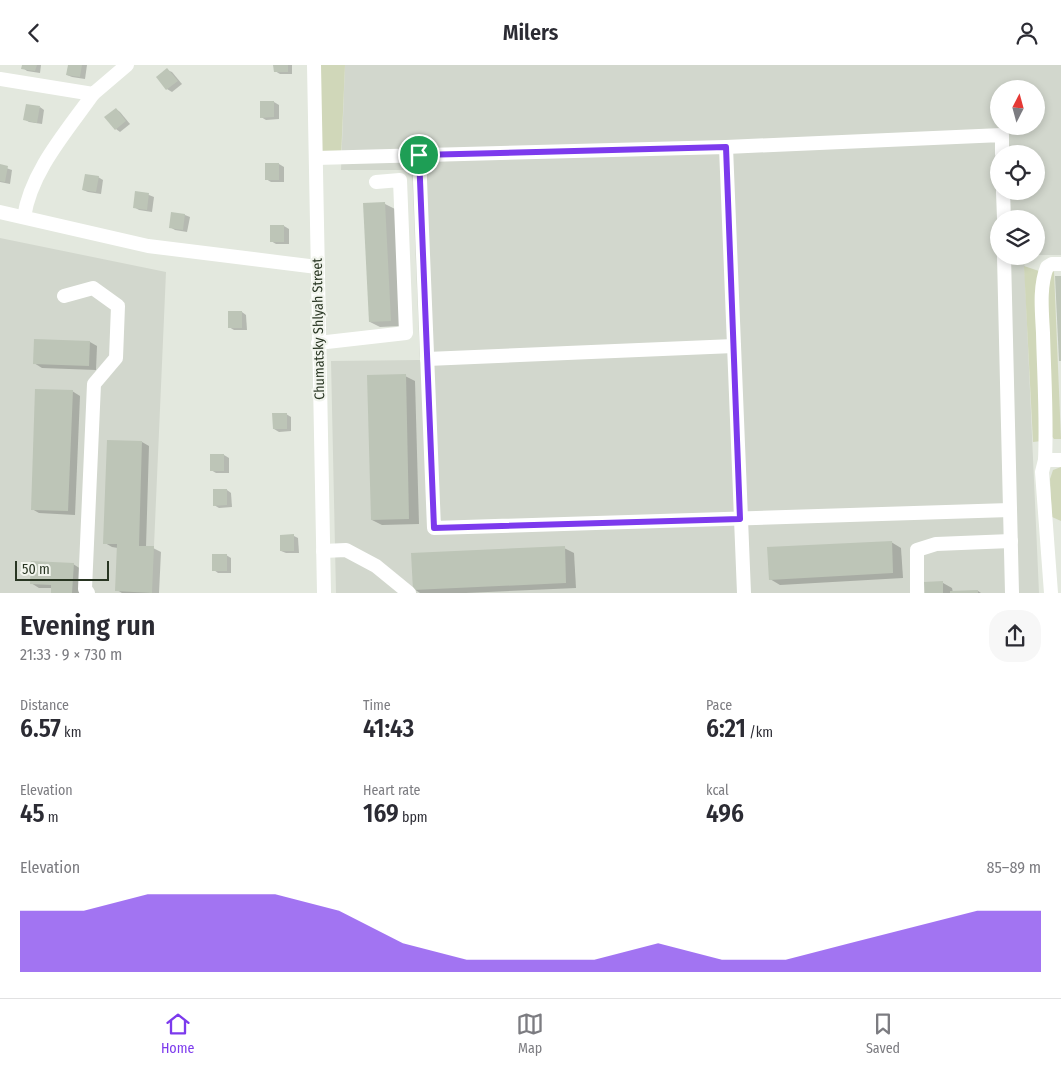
<!DOCTYPE html>
<meta charset="utf-8">
<style>
:root{--surface:#fff;--page:#f7f7f7;--text:#2b2b33;--muted:#7c7c81;--line:#e1e1e2;--accent:#7c3aed}
body{margin:0;font-family:"Fira Sans Condensed",sans-serif;background:var(--page);color:var(--text);height:100vh;display:flex;flex-direction:column;font-size:19px;white-space:nowrap}
*{box-sizing:border-box;margin:0}
p{font-size:16px;color:var(--muted)}
.icon{flex:none;width:28px;height:28px;fill:none;stroke:currentColor;stroke-width:2;stroke-linecap:round;stroke-linejoin:round}
.map{position:relative;height:528px;overflow:hidden}
.side{display:flex;flex-direction:column;background:var(--surface);flex:1}
.side>*{flex:none}
.needle{width:32px;rotate:6deg}
.fabs{position:absolute;left:990px;top:15px;display:grid;gap:10px}
.fabs a{display:grid;place-items:center;width:55px;height:55px;border-radius:50%;background:var(--surface);box-shadow:0 2px 8px #0003;font-size:25px}
.scale{position:absolute;left:15px;bottom:12px;width:94px;box-sizing:border-box;padding-left:5px;border:2px solid #283522;border-top:0;font-size:14px;line-height:18px;white-space:nowrap;color:#283522;-webkit-text-stroke:4px #f2f5ee;paint-order:stroke}
.pin{position:absolute;display:grid;place-items:center;width:42px;height:42px;color:#fff;margin:-21px;border:2px solid #fff;border-radius:50%;box-shadow:0 1px 5px #0007}
.round{display:grid;place-items:center;flex:none;width:52px;height:52px;border-radius:20px;background:var(--page)}
.headline{display:flex;align-items:center;justify-content:space-between;height:85px;padding:0 20px}
h1{font-size:28px;font-weight:600;line-height:38px}
.figures{display:grid;grid-template-columns:repeat(3,1fr);gap:8px;height:85px;padding:5px 20px}
.figures div{display:grid;align-content:center}
.figures b{font-size:25px;font-weight:600}
.figures small{font-size:14px;font-weight:400}
.figures p{font-size:14px}
.chart{height:140px;padding:10px 20px}
.chart p{display:flex;justify-content:space-between}
.chart svg{width:100%;height:90px;margin-top:5px;fill:var(--accent);opacity:.7}
header{display:flex;justify-content:space-between;align-items:center;height:65px;padding:0 20px;background:var(--surface);font-size:22px;font-weight:600}
.tab-bar{display:flex;justify-content:space-around;align-items:center;height:70px;border-top:1px solid var(--line);background:var(--surface);font-size:14px;color:var(--muted)}
.tab-bar a{display:grid;justify-items:center;gap:2px}
.tab-bar .active{color:var(--accent)}
.map>svg:first-child{display:block}
.built{fill:#d2d7cd;fill-rule:evenodd}
.green{fill:#d0d7b9}
.shadow{fill:#0003}
.building{fill:#bdc5b7}
.lines{fill:none;stroke-linecap:round;stroke-linejoin:round}
.minor{stroke:#fff;stroke-width:14}
.route-casing{stroke:#fff;stroke-width:10}
.route{stroke:#7c3aed;stroke-width:6}
.labels{text-anchor:middle;stroke-width:4.5;stroke-linejoin:round;paint-order:stroke}
.street-label{font-size:14px;fill:#283522;stroke:#f2f5ee}
</style>
<header><svg class="icon" aria-label="back" viewBox="0 0 24 24"><path d="M15 5l-7 7 7 7"/></svg>Milers<svg class="icon" aria-label="person" viewBox="0 0 24 24"><circle cx="12" cy="8" r="4"/><path d="M4 21q1-7 8-7t8 7"/></svg></header>
<div class="map">
<svg width="1061" height="528" viewBox="0 0 1061 528">
<rect width="100%" height="100%" fill="#e3e8de"/>
<!-- built -->
<g class="built">
<path d="M345,0H1061V190H1036V154H999V191H1024L1039,528H336L331,296L420,295L412,105H341ZM999,24H1036V61H999ZM999,89H1036V126H999Z"/>
<polygon points="0,173 166,207 154,481 149,509 149,528 0,528"/>
</g>
<!-- green -->
<g class="green">
<polygon points="314,0 345,0 341,93 316,93"/>
<polygon points="1024,201 1039,206 1042,376 1033,377"/>
<polygon points="1054,206 1061,374 1054,374 1049,368 1045,267 1050,207"/>
<polygon points="1061,402 1061,456 1052,452 1050,414 1053,405"/>
</g>
<!-- shadow -->
<g class="shadow">
<polygon points="23,0 41,0 40,8 27,6 23,3"/>
<polygon points="69,0 87,0 85,14 72,12 67,10"/>
<polygon points="275,0 292,0 292,9 280,9 275,6"/>
<polygon points="167,5 172,7 182,19 172,27 167,24 158,12"/>
<polygon points="274,37 279,40 279,54 266,55 261,52"/>
<polygon points="40,42 44,45 42,59 29,57 24,54"/>
<polygon points="116,44 120,47 130,59 120,67 116,64"/>
<polygon points="279,99 284,102 284,117 271,117 266,114"/>
<polygon points="0,101 12,105 10,119 0,117"/>
<polygon points="98,112 103,115 101,129 88,127 83,125"/>
<polygon points="136,128 149,130 154,132 152,147 139,145 134,142"/>
<polygon points="385,139 395,144 401,261 380,262 370,257"/>
<polygon points="172,148 185,150 190,152 187,167 175,165 170,162"/>
<polygon points="284,161 289,164 289,179 276,179 271,176"/>
<polygon points="242,247 246,250 247,265 234,265 229,262"/>
<polygon points="90,277 97,281 96,305 42,303 34,298"/>
<polygon points="405,311 415,316 419,459 382,460 372,455"/>
<polygon points="72,326 80,331 75,450 39,448 32,444"/>
<polygon points="286,349 291,352 291,366 279,367 274,364"/>
<polygon points="142,377 149,381 146,482 153,483 161,487 159,528 122,528 117,525 118,483 112,482 105,478"/>
<polygon points="224,390 229,393 229,408 216,408 211,405"/>
<polygon points="227,425 231,428 232,442 219,443 214,440"/>
<polygon points="294,471 298,473 299,488 286,488 281,486"/>
<polygon points="891,477 901,483 903,513 780,520 770,514"/>
<polygon points="564,483 574,488 576,523 466,528 420,528 414,524"/>
<polygon points="226,490 231,493 231,508 218,508 214,505"/>
<polygon points="73,499 81,504 80,528 52,528 52,523 39,523 31,518"/>
<polygon points="943,518 952,523 953,528 978,526 981,528 926,528"/>
</g>
<!-- building -->
<g class="building">
<polygon points="22,0 37,0 35,6 21,4"/>
<polygon points="68,0 82,0 80,12 66,10"/>
<polygon points="273,0 288,0 288,7 274,7"/>
<polygon points="167,3 178,16 166,25 156,12"/>
<polygon points="260,36 274,36 274,52 260,53"/>
<polygon points="26,39 40,41 37,58 23,55"/>
<polygon points="116,43 126,56 115,65 104,52"/>
<rect x="265" y="98" width="14" height="17"/>
<polygon points="0,99 8,101 5,117 0,116"/>
<polygon points="85,109 99,111 96,127 82,125"/>
<polygon points="135,126 149,128 147,145 133,143"/>
<polygon points="385,137 391,256 369,257 363,138"/>
<polygon points="171,147 185,149 183,165 169,163"/>
<rect x="270" y="160" width="14" height="17"/>
<polygon points="1055,211 1061,211 1061,296 1059,296"/>
<rect x="228" y="246" width="14" height="17"/>
<polygon points="34,274 90,276 89,301 33,299"/>
<polygon points="406,309 409,454 371,455 367,310"/>
<polygon points="35,324 73,325 68,446 31,445"/>
<polygon points="272,348 287,348 287,364 273,364"/>
<polygon points="107,375 142,376 139,481 154,481 152,528 115,526 117,479 103,479"/>
<rect x="210" y="389" width="14" height="17"/>
<polygon points="213,424 227,424 227,440 213,441"/>
<polygon points="294,469 294,486 280,486 280,470"/>
<polygon points="892,476 893,508 769,515 767,482"/>
<polygon points="565,481 566,518 413,525 411,488"/>
<rect x="212" y="489" width="15" height="17"/>
<polygon points="31,496 74,498 72,528 51,528 51,520 30,519"/>
<polygon points="943,516 943,528 925,528 924,517"/>
<polygon points="978,525 978,528 950,528 950,526"/>
</g>
<g class="lines">
<!-- minor -->
<g class="minor">
<polyline points="314,0 324,528"/>
<polyline points="0,14 93,29 127,0"/>
<polyline points="726,82 1002,70 1002,89"/>
<polyline points="419,90 434,463 1010,445"/>
<polyline points="316,93 726,82 744,528"/>
<polyline points="1003,126 1004,154"/>
<polyline points="0,147 148,181 317,202"/>
<path d="M24,152C31,106 67,66 93,29"/>
<polyline points="1004,191 1012,528"/>
<polyline points="64,231 93,223 118,241 116,293 94,319 85,524 88,528"/>
<polyline points="318,278 406,268 400,115 376,117"/>
<polyline points="427,294 734,281"/>
<path d="M1045,395C1047,353 1044,310 1043,268C1042,247 1039,222 1047,202L1052,199H1061"/>
<polyline points="323,486 346,485 376,501 409,528"/>
<polyline points="917,528 917,485 936,479 1011,476"/>
<polyline points="1051,528 1042,407 1045,395 1061,395"/>
</g>
</g>
<g class="lines">
<!-- route casing -->
<g class="route-casing">
<polygon id="route" points="726,82 740,454 434,463 419,90"/>
</g>
<!-- route -->
<use href="#route" class="route"/>
</g>
<g class="labels">
<!-- street labels -->
<g class="street-label">
<text transform="translate(318 264) rotate(-91)" y="5">Chumatsky Shlyah Street</text>
</g>
</g>
</svg>
<div class="fabs">
<a><svg class="needle" viewBox="-14 -14 28 28"><path d="M0-13l5 13h-10z" fill="#e53935"/><path d="M0 13l5-13h-10z" fill="#7c7c81"/></svg></a>
<a><svg class="icon" aria-label="locate" viewBox="0 0 24 24"><circle cx="12" cy="12" r="6"/><path d="M12 2v4M12 18v4M2 12h4M18 12h4"/></svg></a>
<a><svg class="icon" aria-label="layers" viewBox="0 0 24 24"><path d="M12 4l9 5-9 5-9-5zM3 14l9 5 9-5"/></svg></a>
</div>
<div class="scale">50 m</div>
<div class="pin" style="left:419px;top:90px;background:#1e9e55"><svg class="icon" aria-label="arrive" viewBox="0 0 24 24"><path d="M6 21V4h12l-3 4 3 4H6"/></svg></div>
</div>
<section class="side">
<div class="headline"><div><h1>Evening run</h1><p>21:33 · 9 × 730 m</p></div><a class="round"><svg class="icon" aria-label="share" viewBox="0 0 24 24"><path d="M12 15V3M7 8l5-5 5 5M5 13v7h14v-7"/></svg></a></div>
<div class="figures">
<div><p>Distance</p><b>6.57<small> km</small></b></div>
<div><p>Time</p><b>41:43</b></div>
<div><p>Pace</p><b>6:21<small> /km</small></b></div>
</div>
<div class="figures">
<div><p>Elevation</p><b>45<small> m</small></b></div>
<div><p>Heart rate</p><b>169<small> bpm</small></b></div>
<div><p>kcal</p><b>496</b></div>
</div>
<div class="chart"><p><span>Elevation</span>85–89 m</p>
<svg viewBox="0 0 160 44" preserveAspectRatio="none"><path d="M0 44V14L10 14L20 6L30 6L40 6L50 14L60 30L70 38L80 38L90 38L100 30L110 38L120 38L130 30L140 22L150 14L160 14V44z"/></svg>
</div>
</section>
<nav class="tab-bar">
<a class="active"><svg class="icon" aria-label="home" viewBox="0 0 24 24"><path d="M3 11l9-7 9 7M6 9v11h12V9"/></svg>Home</a>
<a><svg class="icon" aria-label="map" viewBox="0 0 24 24"><path d="M3 6l6-2 6 2 6-2v14l-6 2-6-2-6 2zM9 4v14M15 6v14"/></svg>Map</a>
<a><svg class="icon" aria-label="saved" viewBox="0 0 24 24"><path d="M7 4h10v16l-5-4-5 4z"/></svg>Saved</a>
</nav>
